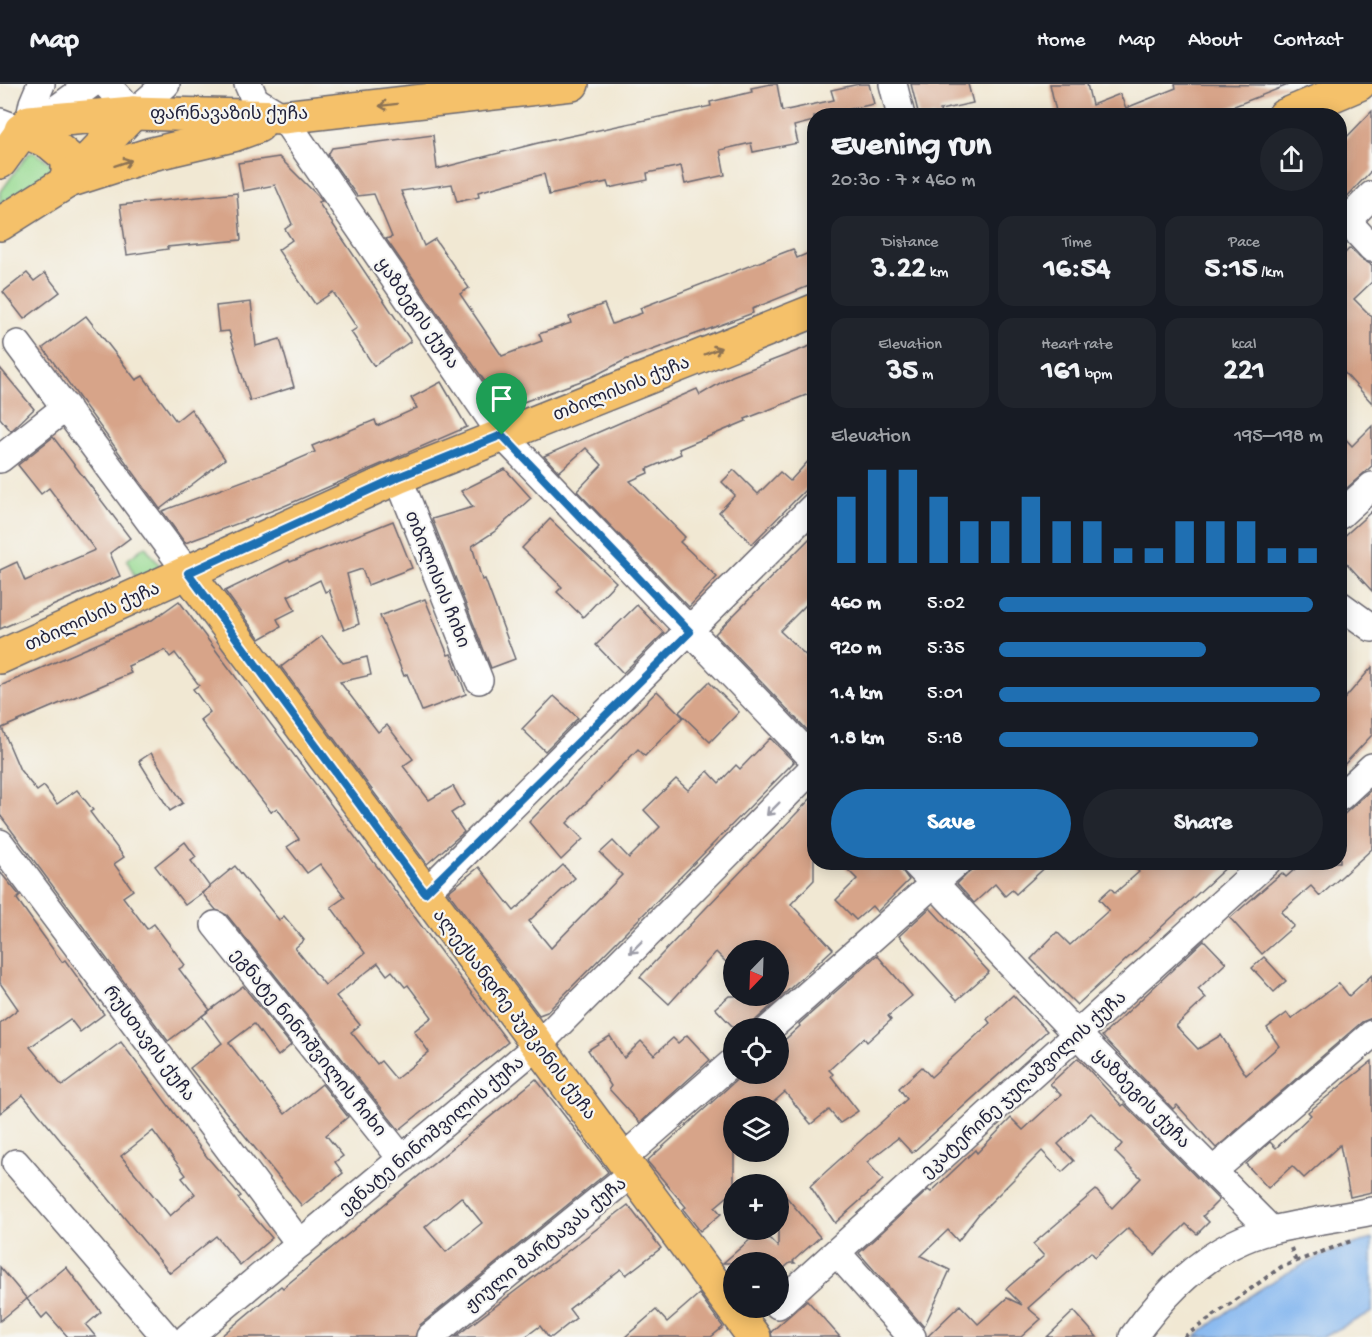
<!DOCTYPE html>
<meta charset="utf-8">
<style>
:root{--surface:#171b24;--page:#20242c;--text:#f1f3f6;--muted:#9ea1a6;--line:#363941;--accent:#1f6fb2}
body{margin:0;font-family:"Gochi Hand","Noto Sans Georgian",sans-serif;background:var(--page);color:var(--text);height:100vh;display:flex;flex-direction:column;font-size:22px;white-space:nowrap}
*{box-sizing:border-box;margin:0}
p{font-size:20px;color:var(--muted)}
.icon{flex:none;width:33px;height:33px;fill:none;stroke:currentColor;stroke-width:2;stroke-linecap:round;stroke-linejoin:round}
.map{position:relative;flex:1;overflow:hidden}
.panel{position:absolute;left:807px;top:24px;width:540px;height:762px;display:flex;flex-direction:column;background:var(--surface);border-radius:24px;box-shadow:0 3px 15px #0003}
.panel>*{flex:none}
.needle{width:39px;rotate:203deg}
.controls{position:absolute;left:723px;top:856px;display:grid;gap:12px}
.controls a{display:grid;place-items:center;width:66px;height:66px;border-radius:50%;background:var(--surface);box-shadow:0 3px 15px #0003;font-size:30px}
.pin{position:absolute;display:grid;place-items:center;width:51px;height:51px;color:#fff;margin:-62px -26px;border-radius:50% 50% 50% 0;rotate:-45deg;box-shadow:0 0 6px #0007}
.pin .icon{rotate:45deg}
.round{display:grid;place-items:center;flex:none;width:63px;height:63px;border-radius:32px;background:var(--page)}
.head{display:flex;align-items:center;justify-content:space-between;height:102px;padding:0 24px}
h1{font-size:33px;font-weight:700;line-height:45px}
.stats{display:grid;grid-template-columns:repeat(3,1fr);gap:9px;height:102px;padding:6px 24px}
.stats div{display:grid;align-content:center;border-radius:15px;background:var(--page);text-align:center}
.stats b{font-size:30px;font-weight:700}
.stats small{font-size:16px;font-weight:400}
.stats p{font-size:16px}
.chart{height:168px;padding:12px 24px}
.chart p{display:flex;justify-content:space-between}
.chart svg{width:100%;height:108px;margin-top:6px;stroke:var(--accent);stroke-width:6}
.cta{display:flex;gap:12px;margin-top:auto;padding:12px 24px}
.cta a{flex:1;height:69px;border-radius:36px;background:var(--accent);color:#fff;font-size:24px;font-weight:700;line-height:69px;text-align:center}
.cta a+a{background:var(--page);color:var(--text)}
ul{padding:0 24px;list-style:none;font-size:20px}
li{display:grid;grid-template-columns:96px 72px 1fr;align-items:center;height:45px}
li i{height:15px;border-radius:8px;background:var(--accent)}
header{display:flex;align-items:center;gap:36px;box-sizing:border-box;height:84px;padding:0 30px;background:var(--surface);border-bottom:2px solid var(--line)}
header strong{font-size:28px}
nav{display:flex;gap:33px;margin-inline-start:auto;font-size:21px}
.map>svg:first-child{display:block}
.green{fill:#97da91;stroke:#5c7e66;stroke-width:1.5}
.water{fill:#82b5ef;stroke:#526c95;stroke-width:1.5}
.building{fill:#d7a489;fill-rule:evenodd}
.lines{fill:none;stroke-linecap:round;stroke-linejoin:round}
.minor-casing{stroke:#6a6770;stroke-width:30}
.major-casing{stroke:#6a6770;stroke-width:36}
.path{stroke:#6a6770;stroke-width:4;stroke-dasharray:4.5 4.5;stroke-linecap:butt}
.minor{stroke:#fff;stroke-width:27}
.major{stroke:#f5c16b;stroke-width:33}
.oneway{stroke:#8c7253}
.oneway2{stroke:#9c9ca7}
.route-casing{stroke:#fff;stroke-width:12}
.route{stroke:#1f6fb2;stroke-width:8}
.labels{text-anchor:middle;stroke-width:4.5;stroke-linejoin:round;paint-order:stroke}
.street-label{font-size:18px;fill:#22223b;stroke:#f6f6f2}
</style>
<header>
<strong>Map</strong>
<nav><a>Home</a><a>Map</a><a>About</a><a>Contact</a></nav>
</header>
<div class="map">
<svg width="1372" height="1253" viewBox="0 0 1372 1253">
<rect width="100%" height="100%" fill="#f6f6f2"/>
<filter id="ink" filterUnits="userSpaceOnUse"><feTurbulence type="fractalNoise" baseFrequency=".0167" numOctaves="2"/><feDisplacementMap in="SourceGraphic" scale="12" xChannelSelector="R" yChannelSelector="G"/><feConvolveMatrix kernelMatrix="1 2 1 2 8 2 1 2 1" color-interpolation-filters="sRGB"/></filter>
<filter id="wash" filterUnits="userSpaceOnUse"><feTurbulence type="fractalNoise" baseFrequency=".008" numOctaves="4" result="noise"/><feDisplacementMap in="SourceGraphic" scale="24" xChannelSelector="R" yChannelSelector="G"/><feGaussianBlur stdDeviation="1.35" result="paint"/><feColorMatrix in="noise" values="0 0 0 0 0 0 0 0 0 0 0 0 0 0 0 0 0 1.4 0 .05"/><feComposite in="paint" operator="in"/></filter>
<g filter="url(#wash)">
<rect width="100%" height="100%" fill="#f1e8d3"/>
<!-- green -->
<g class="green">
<polygon points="34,68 52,80 48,95 0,120 0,109 28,70"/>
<polygon points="145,462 160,482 159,485 136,495 127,476"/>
</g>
<!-- water -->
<path class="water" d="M1372,1155V1228L1323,1253H1195C1248,1210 1306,1171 1372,1155Z"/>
<g id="blocks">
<!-- building -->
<g class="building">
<polygon points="771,0 777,0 782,27 834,16 831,6 859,0 869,0 874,20 850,25 852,32 814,32 814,37 794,42 798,59 753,68 751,59 720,66 725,91 685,100 681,82 647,89 648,96 609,104 607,98 549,111 544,90 478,108 479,113 457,118 452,100 401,107 424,162 435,155 469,204 460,210 502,272 542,257 539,250 571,239 569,233 604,220 612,240 642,229 640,224 793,165 797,174 811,168 814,177 814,200 752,225 753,229 625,276 592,293 504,325 386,155 392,153 374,110 357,112 328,71 332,64 433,51 437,85 538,59 711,22 710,18 752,8 751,4"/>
<polygon points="911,0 968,0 973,19 940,26 941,32 919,32"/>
<polygon points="1050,0 1087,0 1092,21 1120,10 1126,24 1176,4 1175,0 1288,1 1209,32 1057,32"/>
<polygon points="1372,27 1372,86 1340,120 1340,60"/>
<polygon points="279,73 318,112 322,117 318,118 411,257 374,282 351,248 357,244 333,208 315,220 278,166 292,156 285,145 292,140 275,101 243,107 238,79"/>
<polygon points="237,109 241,156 167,163 168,165 127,171 120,121"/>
<polygon points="1350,164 1361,175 1372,181 1372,198 1354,215 1372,233 1372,319 1340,284 1340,174"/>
<polygon points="27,189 34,197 45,189 60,208 24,235 3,208"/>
<polygon points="251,218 256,262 280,255 294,303 250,317 229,247 219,248 216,222"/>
<polygon points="86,232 136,296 143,292 176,337 191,325 225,375 160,425 43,264"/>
<polygon points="810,262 814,274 814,308 745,335 746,337 679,365 681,370 647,385 648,389 630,397 685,453 680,458 717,493 689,523 577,407 602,381 586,364 559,388 544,372 697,305 700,311 732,292"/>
<polygon points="0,284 34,325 11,347 0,334"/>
<polygon points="441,298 467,343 282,423 185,459 162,427 278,384 315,368 312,362 375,336 377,342 417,324 411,314"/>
<polygon points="1372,342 1372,382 1340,410 1340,349 1352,362"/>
<polygon points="53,353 130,454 110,469 120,492 0,545 0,486 17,478 25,497 95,466 49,404 41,410 18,381"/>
<polygon points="814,371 814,397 752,460 719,428 735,411 722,398 734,386 758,410 780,388 790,397"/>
<polygon points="505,385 531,414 494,448 472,462 482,496 485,495 515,575 491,584 432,435 473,423 461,407"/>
<polygon points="1372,427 1372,507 1340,472 1340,456"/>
<polygon points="550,435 616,498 583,533 557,508 562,503 522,464"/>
<polygon points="393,437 412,484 368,501 362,485 347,490 359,540 344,546 329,506 325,508 320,496 288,512 295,526 277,535 281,543 260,555 225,507 289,476 290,478"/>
<polygon points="814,450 814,513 780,547 814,579 814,653 715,550"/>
<polygon points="425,515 448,571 451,570 466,610 422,627 407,590 404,592 380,532"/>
<path d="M179,517L508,958L399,1046L227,831L216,826L202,809L235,782L279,836L284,832L304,856L295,864L325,901L365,869L331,823L345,813L320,780L307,789L287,763L299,755L277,724L271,728L200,636L210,628L193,605L199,601L175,569L170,573L165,566L128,582L131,589L2,644L20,686L37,707L44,702L57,720L77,706L93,726L90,728L124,773L114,780L133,806L123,813L147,845L154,840L185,881L179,885L210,926L168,957L0,731V602L152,536ZM378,879L387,891L392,887L405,903L408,901L432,933L414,947L429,968L396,995L381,977L377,980L351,948L360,941L336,912Z"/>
<polygon points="637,521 664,549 623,589 596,561"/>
<polygon points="322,552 343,579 367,573 371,591 340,598 378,648 387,641 413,675 403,682 429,716 453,702 464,721 451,729 464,748 427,780 281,583"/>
<polygon points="1372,583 1372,651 1340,685 1340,620"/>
<polygon points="709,598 739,628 710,658 679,628"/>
<polygon points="657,607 683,633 645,672 638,665 567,739 583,755 561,776 529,738"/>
<polygon points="554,612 578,634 545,667 522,645"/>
<polygon points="770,654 794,678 547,928 539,931 448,808 479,783 514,827 563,781 575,794 529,837 551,864 622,791 600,769 613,757 629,774 660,743 644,726 676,695 688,706 708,687 719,699 736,681 740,685"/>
<polygon points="151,669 183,719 170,727 139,677"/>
<polygon points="1372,705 1372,765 1320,812 1311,802 1281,828 1294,842 1262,870 1230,834 1282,789 1286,793 1303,778 1340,778 1340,734"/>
<polygon points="814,711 814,796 791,820 833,865 746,945 735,945 715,924 729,912 778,912 778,867 734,867 734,886 716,868 669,920 640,893"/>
<polygon points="185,758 196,773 191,777 210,803 185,821 155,782"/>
<polygon points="840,778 896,778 909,796 877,828 872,822 856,836 836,816 857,795"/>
<polygon points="979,778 1051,778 1016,810 1012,806 1005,812 995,800 974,819 957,800"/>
<polygon points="1130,778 1232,778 1077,921 1031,875 1057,848 1070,861 1109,826 1099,815 1111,804 1115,809 1139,788"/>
<path d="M0,788L20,812L17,815L62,878L65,876L104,930L80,948L70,935L30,963L62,1002L121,958L207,1073L241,1112L238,1114L272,1154L240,1181L216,1152L170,1189L23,1011L0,1029V939L18,925L0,899ZM153,1047L186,1091L182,1094L195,1110L170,1132L121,1072Z"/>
<polygon points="930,824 989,888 957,916 899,852"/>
<polygon points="1204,856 1226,879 1198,905 1206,914 1176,942 1198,965 1221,951 1246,991 1279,962 1267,944 1287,929 1291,935 1339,899 1349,912 1372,891 1372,934 1362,938 1216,1064 1177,1021 1173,1025 1102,952"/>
<polygon points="877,871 912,912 888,932 891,936 867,958 864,954 829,986 833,990 831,992 858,1027 840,1039 829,1026 811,1040 785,1008 768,1023 734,1023 734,1107 715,1123 721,1130 700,1147 683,1125 686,1123 647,1077 743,990 778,990 778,962 800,942 799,940"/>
<polygon points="1264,873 1286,897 1274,908 1252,884"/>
<polygon points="243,902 291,961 278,972 254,940 229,959 285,1030 322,1000 348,1033 326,1051 343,1072 335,1078 343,1089 302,1122 190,984 222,959 202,932"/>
<polygon points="1013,911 1047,947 912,1069 898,1054 867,1078 883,1096 835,1139 810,1102 907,1015 899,1004 922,983 931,993 990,939 987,935"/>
<polygon points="687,951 710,976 640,1039 609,1005 611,1002 588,966 610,952 624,974 641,957 654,971 673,954 678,959"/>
<polygon points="1078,974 1122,1022 1124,1020 1219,1116 1203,1132 1209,1138 1197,1150 1186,1140 1155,1171 1128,1144 1095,1173 1091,1168 1028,1224 1041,1235 1021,1253 927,1253 960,1221 978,1240 1007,1214 1022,1221 1006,1205 1044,1172 1033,1160 1096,1106 1112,1124 1141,1094 1115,1068 1122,1060 1091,1029 1058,1060 1074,1077 1062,1088 1042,1067 978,1131 958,1157 948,1146 921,1172 950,1186 924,1243 859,1169 928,1106 931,1108 975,1066 977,1069 1011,1034 1023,1046 1061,1011 1050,1000"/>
<polygon points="1372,977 1372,1108 1350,1113 1340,1061 1304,1094 1292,1082 1268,1104 1246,1080 1270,1058 1276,1064 1311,1031 1308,1028"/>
<path d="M536,995L608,1088L420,1241L415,1253H220L281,1202L283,1204ZM461,1113L482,1139L446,1168L425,1143Z"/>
<polygon points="778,1103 820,1153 793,1177 795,1179 790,1179 778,1189 778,1179 723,1179 761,1146 778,1163"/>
<polygon points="628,1121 661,1164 626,1191 621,1185 569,1225 576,1234 552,1253 548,1253 540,1242 525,1253 455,1253"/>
<polygon points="0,1183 27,1215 0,1237"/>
<polygon points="66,1183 101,1228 86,1241 96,1253 68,1253 47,1229 42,1234 27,1215"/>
<polygon points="699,1210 723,1243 711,1253 625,1253 656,1226 667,1238"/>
<polygon points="807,1216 840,1253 772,1253 771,1248"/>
<polygon points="1074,1227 1097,1253 1047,1253"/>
</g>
</g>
</g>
<g filter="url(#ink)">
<use href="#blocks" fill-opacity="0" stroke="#6a6770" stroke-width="1.5"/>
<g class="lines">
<!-- minor casing -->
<g class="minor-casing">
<g id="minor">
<polyline points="106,0 133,29 166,0"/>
<polyline points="248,0 255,16 283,33 502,351 814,676"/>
<polyline points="893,0 901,32"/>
<polyline points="33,36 58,24 91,0"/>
<polyline points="0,38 21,46"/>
<polyline points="29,38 33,19 41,0"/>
<polyline points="1347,137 1372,164"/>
<polyline points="1340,144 1372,111"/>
<polyline points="18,260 188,489"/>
<polyline points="0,375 66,323"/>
<polyline points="398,393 479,596"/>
<polyline points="1340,431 1372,402"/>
<polyline points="1340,521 1372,544"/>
<polyline points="1340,713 1372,683"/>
<polyline points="0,759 300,1160"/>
<polyline points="914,778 1064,937 1271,1146"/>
<polyline points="425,809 814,422"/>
<polyline points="215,841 402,1075"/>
<polyline points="769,945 958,778"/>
<polyline points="622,1075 734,977"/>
<polyline points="16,1079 166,1253"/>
<polyline points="1213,1087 1372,950"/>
<polyline points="837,1169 912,1253"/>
<polyline points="778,1221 1267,778"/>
<polyline points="188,1253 538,961 814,683"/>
<polyline points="430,1253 632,1089"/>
<path d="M1133,1253C1167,1205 1213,1160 1272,1146C1305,1138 1339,1134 1372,1127"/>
</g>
</g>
<!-- major casing -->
<g class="major-casing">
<g id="major">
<polyline points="1284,32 1359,0"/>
<polyline points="21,46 49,58 68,74 68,97"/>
<polyline points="0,78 29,38 133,29 283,33 572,0"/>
<polyline points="68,97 152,70 233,51 258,42"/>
<polyline points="0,140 68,97 133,29"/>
<polyline points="188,489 754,1253"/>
<polyline points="0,573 398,393 814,227"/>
</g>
</g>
<!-- path -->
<g class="path">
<polyline points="1291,1164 1296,1178"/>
<polyline points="1184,1253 1281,1183 1354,1156"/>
</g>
<!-- minor -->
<use href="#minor" class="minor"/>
<!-- major -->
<use href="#major" class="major"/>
</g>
<!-- one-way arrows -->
<defs><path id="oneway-shaft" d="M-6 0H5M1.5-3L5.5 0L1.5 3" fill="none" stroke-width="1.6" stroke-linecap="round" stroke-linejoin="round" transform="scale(1.5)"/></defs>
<g class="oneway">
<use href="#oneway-shaft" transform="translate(388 21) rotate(173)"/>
<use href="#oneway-shaft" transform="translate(123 79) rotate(-18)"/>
<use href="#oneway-shaft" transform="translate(713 267) rotate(-22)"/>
</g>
<g class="oneway2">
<use href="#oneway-shaft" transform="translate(773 725) rotate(135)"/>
<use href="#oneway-shaft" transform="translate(636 863) rotate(135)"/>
</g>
</g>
<g class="lines" filter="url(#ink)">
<!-- route casing -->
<g class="route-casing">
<polygon id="route" points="502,351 690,548 425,809 188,489 398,393"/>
</g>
<!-- route -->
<use href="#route" class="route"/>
</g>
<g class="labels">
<!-- street labels -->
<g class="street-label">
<text x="229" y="35">ფარნავაზის ქუჩა</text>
<text transform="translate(418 229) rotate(55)" y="6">ყაზბეგის ქუჩა</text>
<text transform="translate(621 304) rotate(-22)" y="6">თბილისის ქუჩა</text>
<text transform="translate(438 495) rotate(68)" y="6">თბილისის ჩიხი</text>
<text transform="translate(92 532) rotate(-24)" y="6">თბილისის ქუჩა</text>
<text transform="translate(515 930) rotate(53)" y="6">ალექსანდრე პუშკინის ქუჩა</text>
<text transform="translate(309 958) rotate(51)" y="6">ეგნატე ნინოშვილის ჩიხი</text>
<text transform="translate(150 959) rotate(53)" y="6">რუსთავის ქუჩა</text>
<text transform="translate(1023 1000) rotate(-42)" y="6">ეკატერინე ჯუღაშვილის ქუჩა</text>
<text transform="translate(1142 1014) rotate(46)" y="6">ყაზბეგის ქუჩა</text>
<text transform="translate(431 1051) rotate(-40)" y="6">ეგნატე ნინოშვილის ქუჩა</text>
<text transform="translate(545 1160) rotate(-39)" y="6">ჟიული შარტავას ქუჩა</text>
</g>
</g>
</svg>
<div class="controls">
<a><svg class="needle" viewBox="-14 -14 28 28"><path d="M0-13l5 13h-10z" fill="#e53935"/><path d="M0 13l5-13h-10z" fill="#9ea1a6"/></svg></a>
<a><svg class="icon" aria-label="locate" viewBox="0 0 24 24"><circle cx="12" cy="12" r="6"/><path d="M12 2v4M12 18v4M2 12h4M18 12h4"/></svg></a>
<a><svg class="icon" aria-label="layers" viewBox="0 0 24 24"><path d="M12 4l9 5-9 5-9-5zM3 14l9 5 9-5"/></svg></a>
<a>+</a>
<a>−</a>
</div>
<div class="pin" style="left:502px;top:351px;background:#1e9e55"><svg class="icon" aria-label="arrive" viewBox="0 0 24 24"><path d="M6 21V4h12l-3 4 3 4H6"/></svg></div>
<section class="panel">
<div class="head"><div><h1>Evening run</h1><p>20:30 · 7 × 460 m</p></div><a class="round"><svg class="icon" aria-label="share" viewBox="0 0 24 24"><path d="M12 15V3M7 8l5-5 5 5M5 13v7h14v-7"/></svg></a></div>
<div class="stats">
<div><p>Distance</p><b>3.22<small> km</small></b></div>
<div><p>Time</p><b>16:54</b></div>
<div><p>Pace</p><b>5:15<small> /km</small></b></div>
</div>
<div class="stats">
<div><p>Elevation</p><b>35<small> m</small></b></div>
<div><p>Heart rate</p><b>161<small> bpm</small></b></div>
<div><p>kcal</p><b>221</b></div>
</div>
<div class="chart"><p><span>Elevation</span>195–198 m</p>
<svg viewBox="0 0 160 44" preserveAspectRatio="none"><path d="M5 44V17M15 44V6M25 44V6M35 44V17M45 44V27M55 44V27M65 44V17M75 44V27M85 44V27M95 44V38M105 44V38M115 44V27M125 44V27M135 44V27M145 44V38M155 44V38"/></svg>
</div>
<ul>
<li><b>460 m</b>5:02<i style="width:97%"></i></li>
<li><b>920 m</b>5:35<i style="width:64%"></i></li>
<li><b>1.4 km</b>5:01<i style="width:99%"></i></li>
<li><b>1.8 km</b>5:18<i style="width:80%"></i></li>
</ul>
<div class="cta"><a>Save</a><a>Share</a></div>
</section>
</div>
